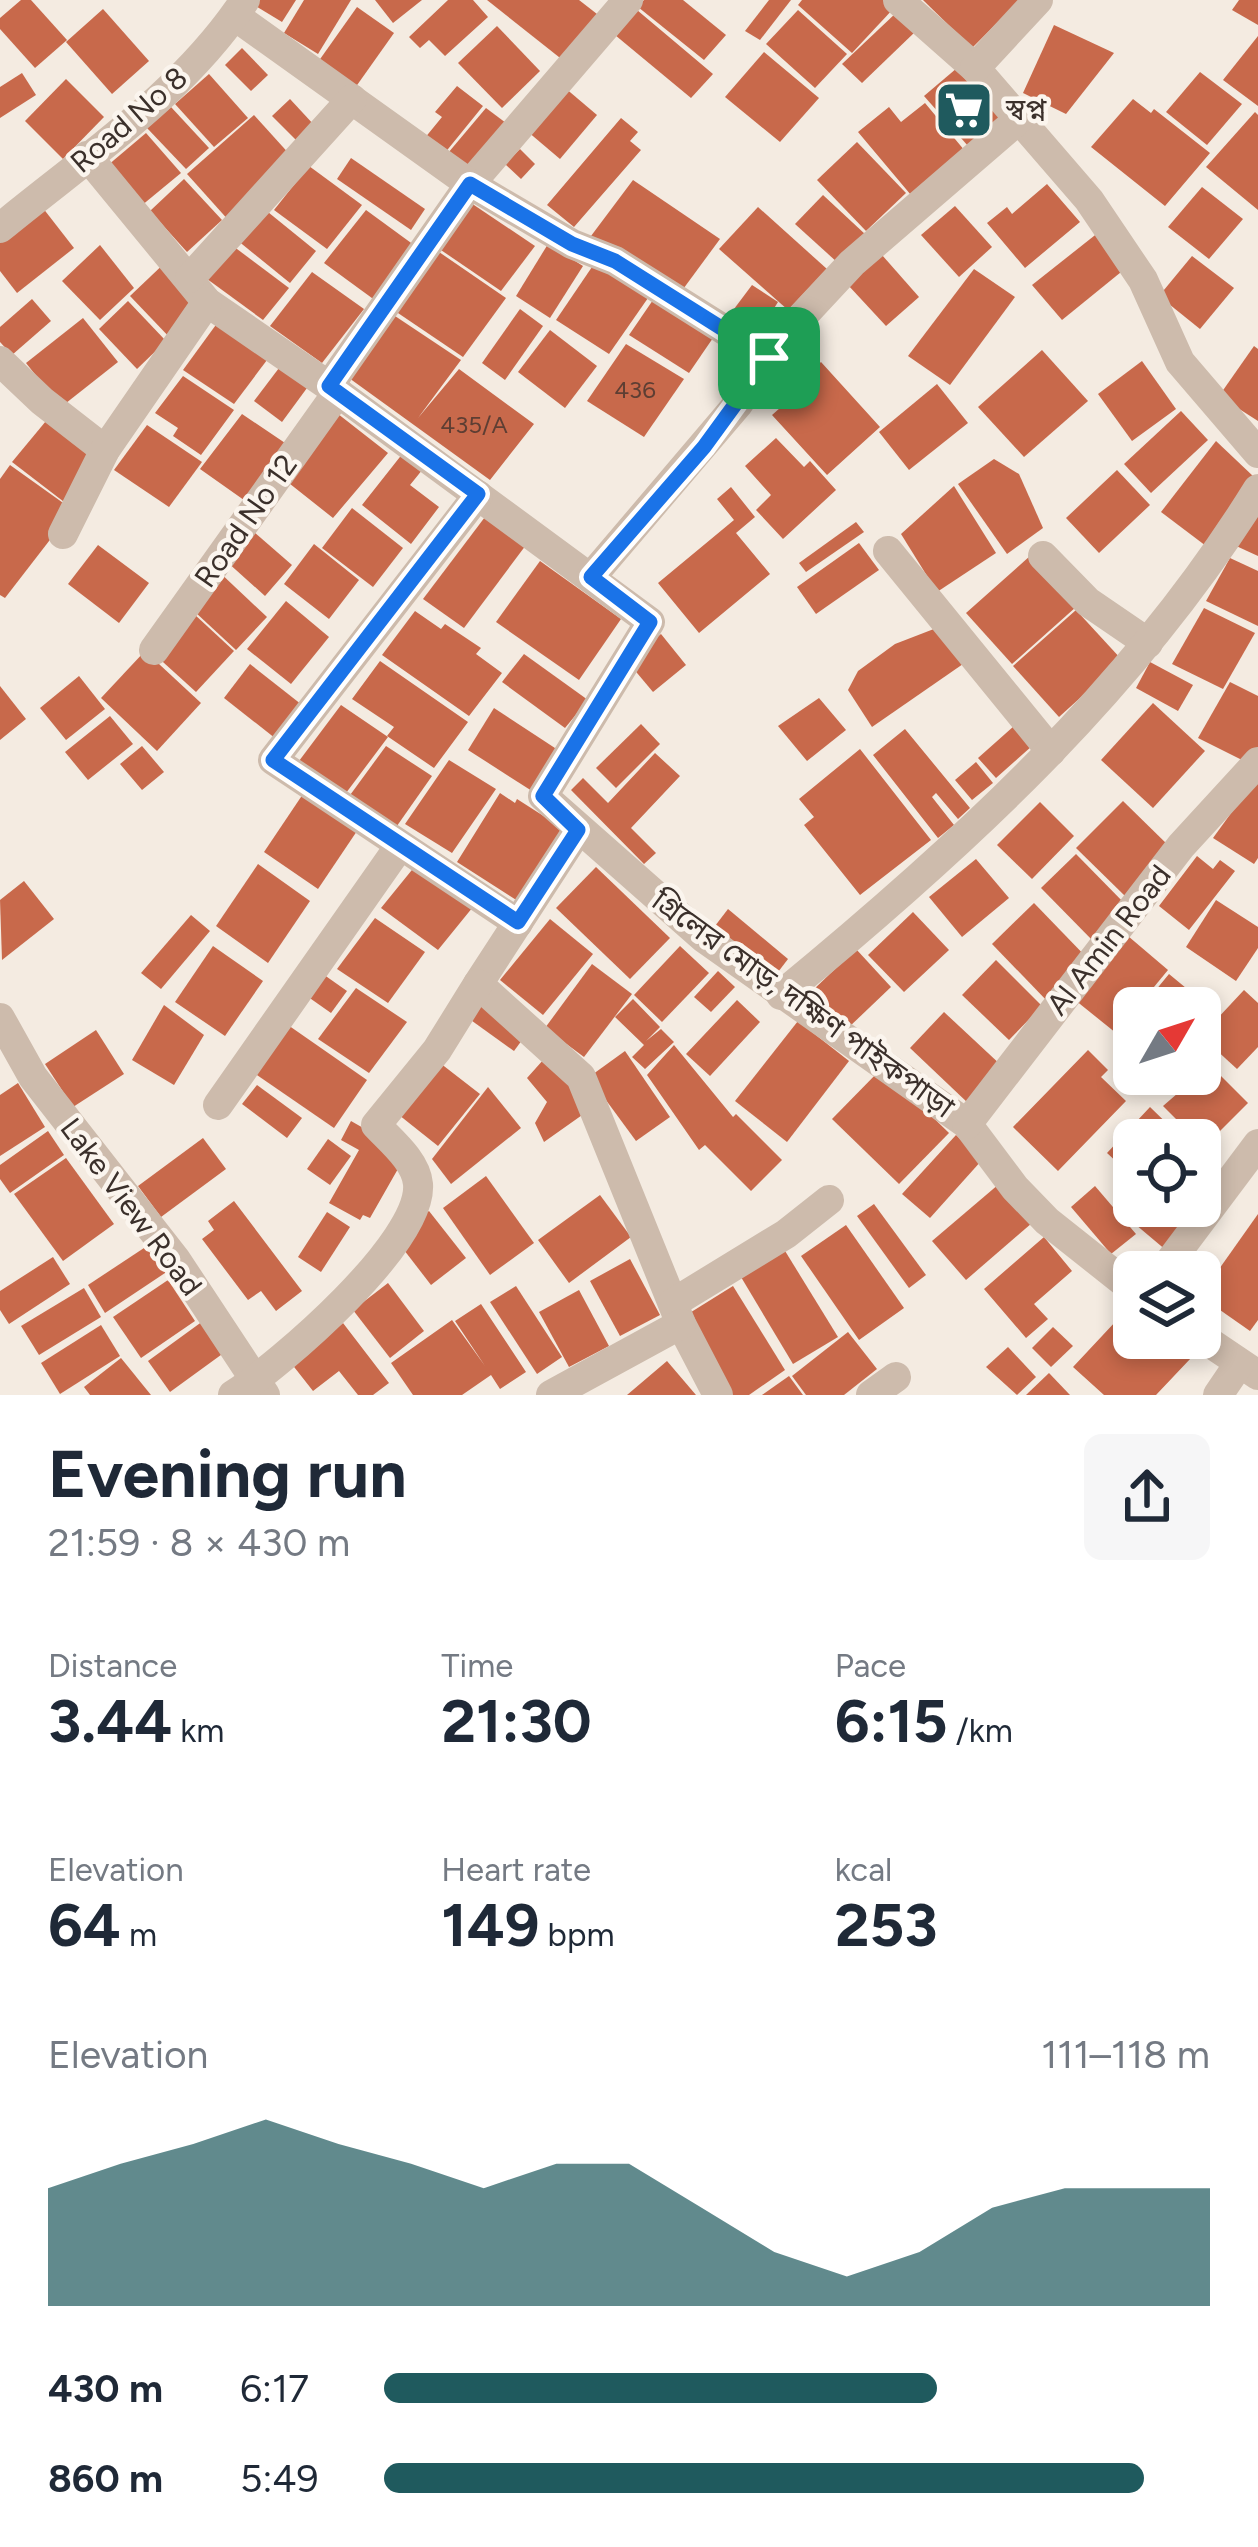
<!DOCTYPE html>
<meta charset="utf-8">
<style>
:root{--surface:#fff;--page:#f6f6f7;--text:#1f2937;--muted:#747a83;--accent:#1f5a5e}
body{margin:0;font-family:Figtree,"Noto Sans Bengali",sans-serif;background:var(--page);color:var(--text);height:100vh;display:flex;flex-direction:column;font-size:45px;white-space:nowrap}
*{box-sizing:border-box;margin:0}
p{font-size:39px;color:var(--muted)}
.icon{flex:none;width:66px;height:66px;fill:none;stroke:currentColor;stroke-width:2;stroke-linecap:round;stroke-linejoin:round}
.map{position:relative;height:1395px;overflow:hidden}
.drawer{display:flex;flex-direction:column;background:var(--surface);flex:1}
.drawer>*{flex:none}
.needle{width:78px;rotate:51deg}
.buttons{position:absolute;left:1113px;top:987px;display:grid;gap:24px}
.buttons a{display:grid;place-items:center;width:108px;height:108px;border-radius:18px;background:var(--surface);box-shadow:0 6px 18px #0003;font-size:60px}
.pin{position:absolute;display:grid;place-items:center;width:102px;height:102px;color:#fff;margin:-51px;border-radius:24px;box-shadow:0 6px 18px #0006}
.round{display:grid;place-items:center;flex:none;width:126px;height:126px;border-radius:18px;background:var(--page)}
.head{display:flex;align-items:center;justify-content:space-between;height:204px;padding:0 48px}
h1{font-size:66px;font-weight:700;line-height:90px}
.figures{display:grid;grid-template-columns:repeat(3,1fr);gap:18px;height:204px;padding:12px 48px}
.figures div{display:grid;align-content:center}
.figures b{font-size:60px;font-weight:700}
.figures small{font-size:33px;font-weight:400}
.figures p{font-size:33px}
.chart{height:336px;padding:24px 48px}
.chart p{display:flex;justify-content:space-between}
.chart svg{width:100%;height:216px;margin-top:12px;fill:var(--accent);opacity:.7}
ul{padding:0 48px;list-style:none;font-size:39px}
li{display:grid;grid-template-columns:192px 144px 1fr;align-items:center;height:90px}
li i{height:30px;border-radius:15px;background:var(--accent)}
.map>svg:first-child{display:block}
.building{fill:#c8694b}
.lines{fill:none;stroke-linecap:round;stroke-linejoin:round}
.minor{stroke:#cdbbac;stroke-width:30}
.route-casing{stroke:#fff;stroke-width:24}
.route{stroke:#1a73e8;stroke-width:15}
.labels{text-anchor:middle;stroke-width:9;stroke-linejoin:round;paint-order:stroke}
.number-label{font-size:24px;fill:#5e3e33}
.poi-label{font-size:30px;fill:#3b302b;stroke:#fbf5ee;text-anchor:start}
.street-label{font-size:30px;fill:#3b302b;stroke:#fbf5ee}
</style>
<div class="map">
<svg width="1258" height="1395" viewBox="0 0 1258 1395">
<rect width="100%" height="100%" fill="#f4ebe1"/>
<!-- building -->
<g class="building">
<polygon points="21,0 31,0 67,40 35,68 0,29 0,18"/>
<polygon points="246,0 296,0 282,22"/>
<polygon points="304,0 351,0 318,54 284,33"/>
<polygon points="375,0 422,0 393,23"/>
<polygon points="448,0 473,0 488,17 445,56 429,40 420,48 409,37"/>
<polygon points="487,0 579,0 606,21 569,65"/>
<polygon points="644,0 683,0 726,35 704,60 638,7"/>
<polygon points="769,0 791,0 760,40 745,31"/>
<polygon points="802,0 886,0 894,8 852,53 798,5"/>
<polygon points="923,0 1020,0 972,48"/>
<polygon points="1239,0 1258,0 1258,25 1232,10"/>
<polygon points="357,7 394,33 355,88 318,62"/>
<polygon points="103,9 149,61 112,94 66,42"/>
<polygon points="637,10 713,74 691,98 615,35"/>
<polygon points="798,10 847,54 815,88 766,44"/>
<polygon points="897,12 916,31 862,83 842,64"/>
<polygon points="1054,25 1114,53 1066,114 1023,93"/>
<polygon points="497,26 540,71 502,108 458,63"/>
<polygon points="1258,36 1258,106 1223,80"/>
<polygon points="242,48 268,75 251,91 225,65"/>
<polygon points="764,52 819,98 780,142 725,97"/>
<polygon points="957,68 1001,119 968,146 924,96"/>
<polygon points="1200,72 1242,104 1207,145 1166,112"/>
<polygon points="22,73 36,95 0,118 0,87"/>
<polygon points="209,74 248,118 214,147 175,104"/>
<polygon points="66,79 104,117 63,159 25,121"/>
<polygon points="457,86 483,106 444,154 424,139 442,117 435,112"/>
<polygon points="564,87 597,115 560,159 527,131"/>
<polygon points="290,99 315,126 298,142 272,116"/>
<polygon points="1133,99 1151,113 1154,109 1210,153 1165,206 1091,147"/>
<polygon points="925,103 970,157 916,201 858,132 889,107 901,122"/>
<polygon points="171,107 209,148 186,169 147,128"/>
<polygon points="486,108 514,129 477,174 448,153"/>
<polygon points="1255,112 1258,115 1258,210 1206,167"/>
<polygon points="254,115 292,157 231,223 187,174"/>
<polygon points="621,118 638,132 630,141 641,150 574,227 547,205"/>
<polygon points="146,133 181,173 141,206 107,166"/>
<polygon points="857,142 906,193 866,231 817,180"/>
<polygon points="520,149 535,164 521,179 505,164"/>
<polygon points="351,158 425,209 411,230 337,179"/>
<polygon points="309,166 362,205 327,249 274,210"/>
<polygon points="184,179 222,220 187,252 150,211"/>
<polygon points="633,180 720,239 678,296 591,236"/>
<polygon points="1047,184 1080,222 1025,268 987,223 1007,207 1012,214"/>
<polygon points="1202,187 1243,219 1209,259 1168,227"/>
<polygon points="823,195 866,235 838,263 795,224"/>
<polygon points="39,203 74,248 17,293 0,271 0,234"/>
<polygon points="471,203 535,246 501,291 438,248"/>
<polygon points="955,206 992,247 959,277 921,235"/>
<polygon points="758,207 827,269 788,310 719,249"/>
<polygon points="263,208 316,251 290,283 237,240"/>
<polygon points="366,210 418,248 376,301 324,263"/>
<polygon points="1099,232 1126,268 1062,320 1032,285"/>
<polygon points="229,243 289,288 263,320 203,276"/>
<polygon points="548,244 583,266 550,318 516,296"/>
<polygon points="100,245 134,288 100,320 62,281"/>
<polygon points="439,252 506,298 463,357 395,311"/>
<polygon points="882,255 919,297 886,326 848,285"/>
<polygon points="1192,256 1234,288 1200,329 1159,296"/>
<polygon points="171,257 201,305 173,341 130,296"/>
<polygon points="594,264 648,298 609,354 556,320"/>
<polygon points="974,269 1015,297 950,385 908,356"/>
<polygon points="312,272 364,309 322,363 270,326"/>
<polygon points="752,285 778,302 751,345 722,325"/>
<polygon points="32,299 51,321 12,355 0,342 0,327"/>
<polygon points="653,300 713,338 689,373 629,335"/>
<polygon points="128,301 166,341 137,369 99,329"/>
<polygon points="520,309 543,326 505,380 482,363"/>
<polygon points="395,316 461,360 418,418 459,369 534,424 490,480 349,378"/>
<polygon points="83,318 118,362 61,407 26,363"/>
<polygon points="218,322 270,356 234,404 183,370"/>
<polygon points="550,330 597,366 565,408 518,372"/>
<polygon points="626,344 684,379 644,437 587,401"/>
<polygon points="1254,346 1258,349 1258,421 1219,396"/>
<polygon points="1042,350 1088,401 1024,457 978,407"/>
<polygon points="1142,361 1176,409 1132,441 1098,394"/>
<polygon points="821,362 880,427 827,475 772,415 797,393 792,388"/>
<polygon points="279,368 307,388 282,422 254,401"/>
<polygon points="183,376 234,410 201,455 173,436 178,428 155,413"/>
<polygon points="937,384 968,423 909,470 879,432"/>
<polygon points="324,403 388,453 333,518 275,472 251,505 200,469 242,414 288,445"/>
<polygon points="1181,411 1208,440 1151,493 1124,464"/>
<polygon points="46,421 102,463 68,505 12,462"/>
<polygon points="147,425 202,462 169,507 114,470"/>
<polygon points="776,438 804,467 810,461 836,490 783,539 756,510 771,495 745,466"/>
<polygon points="1216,441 1254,477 1210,549 1161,512"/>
<polygon points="407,448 427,464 410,485 439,507 411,544 362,505"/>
<polygon points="994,459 1019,474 1043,528 1007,554 958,484"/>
<polygon points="10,465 73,510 5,598 0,595 0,479"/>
<polygon points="1117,470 1150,505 1099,553 1066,518"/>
<polygon points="954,486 996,553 937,592 901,534"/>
<polygon points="731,487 755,517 736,533 770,574 699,633 658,583 734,520 717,499"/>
<polygon points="1258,501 1258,556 1234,545"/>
<polygon points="352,508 403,548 373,587 322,548"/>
<polygon points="488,513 529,541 464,628 423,599"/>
<polygon points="856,522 864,532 806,572 799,563"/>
<polygon points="247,526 292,565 265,596 216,552"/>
<polygon points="859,543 879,570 816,614 797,587"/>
<polygon points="314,544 359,580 329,619 284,584"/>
<polygon points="98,545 149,583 119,623 68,584"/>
<polygon points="1030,556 1076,607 1012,664 966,613"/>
<polygon points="1230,558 1258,571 1258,626 1206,601"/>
<polygon points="540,561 621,619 579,680 496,622"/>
<polygon points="216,569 267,617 236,650 181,599"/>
<polygon points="180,601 234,651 196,692 142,643"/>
<polygon points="286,601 329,637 291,684 247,649"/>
<polygon points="1204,608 1255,633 1223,689 1172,664"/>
<polygon points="1076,610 1122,660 1059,717 1013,666"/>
<polygon points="415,611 441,629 445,624 481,648 476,654 502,673 469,716 382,655"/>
<polygon points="939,627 963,664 872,727 848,690 858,671 895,644"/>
<polygon points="661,634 686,665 653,692 627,661"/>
<polygon points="145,651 201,703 157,751 101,698"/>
<polygon points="524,654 588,700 565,728 502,682"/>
<polygon points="380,661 468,722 434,768 387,736 394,727 352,699"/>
<polygon points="1150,662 1193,685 1178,711 1136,688"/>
<polygon points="250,664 311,712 285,746 224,698"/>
<polygon points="79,676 105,709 66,740 40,708"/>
<polygon points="1230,682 1258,696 1258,749 1250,764 1198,738"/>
<polygon points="0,686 26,719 0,740"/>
<polygon points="819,698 846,730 807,761 778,726"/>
<polygon points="1153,703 1205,751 1153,808 1101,760"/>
<polygon points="341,705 388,737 340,801 293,769"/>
<polygon points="494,708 558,750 532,791 468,750"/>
<polygon points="110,716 133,744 88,780 65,752"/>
<polygon points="641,724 660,744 616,788 596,768"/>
<polygon points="1014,726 1032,746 996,778 978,758"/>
<polygon points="905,729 970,808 958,819 936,793 932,797 954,825 938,838 873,755"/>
<polygon points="142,746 164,772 142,790 120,764"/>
<polygon points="386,746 432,776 392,833 345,802"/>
<polygon points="860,749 931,840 860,895 804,825 814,817 799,799"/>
<polygon points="655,753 680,776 631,828 656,853 644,864 571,790 583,778 608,803"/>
<polygon points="449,760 496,789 452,853 405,824"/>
<polygon points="976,762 993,783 972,800 955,780"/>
<polygon points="1258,776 1258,858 1254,864 1213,838"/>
<polygon points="500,793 515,803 517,799 567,831 521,903 457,862"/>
<polygon points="303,794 357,831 318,889 264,852"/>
<polygon points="1123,801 1172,849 1125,896 1076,848"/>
<polygon points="1040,802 1074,836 1032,879 997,845"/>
<polygon points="1076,854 1130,909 1095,943 1041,888"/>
<polygon points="1197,856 1213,869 1220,860 1235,871 1189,930 1159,906"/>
<polygon points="976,859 1009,898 962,937 929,897"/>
<polygon points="420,860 477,902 438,950 381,908"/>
<polygon points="258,864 310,901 268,963 216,926"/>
<polygon points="596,867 670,938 630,979 556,908"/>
<polygon points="24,881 54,919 2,960 0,900"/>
<polygon points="1216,900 1258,927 1258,948 1236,981 1186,947"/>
<polygon points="1034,903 1091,962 1049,1003 992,944"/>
<polygon points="728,909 788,959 775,976 715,926"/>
<polygon points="913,912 949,950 904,992 868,955"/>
<polygon points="191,915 210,931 161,989 141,973"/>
<polygon points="375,918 425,952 388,1003 337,969"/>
<polygon points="550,919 593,954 543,1015 500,980"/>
<polygon points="1128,936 1168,970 1116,1033 1075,1000"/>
<polygon points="213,946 263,981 225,1036 175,1002"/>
<polygon points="680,946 709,973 662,1022 634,995"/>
<polygon points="856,949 891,987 847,1029 811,992"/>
<polygon points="996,960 1042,1006 1009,1040 962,995"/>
<polygon points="592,964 632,994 584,1057 545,1028"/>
<polygon points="718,971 735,987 711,1012 694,997"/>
<polygon points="320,972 347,991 331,1013 304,994"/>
<polygon points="1169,974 1209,1007 1200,1018 1200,1008 1141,1008"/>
<polygon points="356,988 407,1022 369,1073 318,1039"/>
<polygon points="1244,990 1258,1003 1258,1047 1237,1069 1201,1036"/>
<polygon points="633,999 660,1027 646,1041 661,1029 674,1042 645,1069 632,1057 644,1045 615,1017"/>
<polygon points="737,1000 760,1022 710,1076 686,1054"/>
<polygon points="477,1003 525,1036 514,1051 468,1018"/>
<polygon points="164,1005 204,1035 174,1085 132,1060"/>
<polygon points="944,1012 1003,1067 969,1104 910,1048"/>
<polygon points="275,1016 367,1080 334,1128 241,1064"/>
<polygon points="1134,1016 1134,1052 1116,1038"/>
<polygon points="798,1021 849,1061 787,1142 735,1101"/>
<polygon points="96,1030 124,1074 73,1107 45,1064"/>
<polygon points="674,1045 733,1117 736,1114 782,1160 751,1191 705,1145 699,1150 647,1075"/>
<polygon points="1088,1050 1108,1070 1101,1077 1126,1101 1058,1171 1013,1127"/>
<polygon points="625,1051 670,1117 636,1141 589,1077"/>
<polygon points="544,1059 569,1074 585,1113 544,1142 535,1123 547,1102 527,1078"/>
<polygon points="1207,1062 1248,1103 1204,1147 1163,1106 1200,1074"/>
<polygon points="440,1063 480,1094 438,1146 399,1115"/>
<polygon points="882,1068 949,1133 899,1184 832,1119"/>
<polygon points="18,1083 45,1127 0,1156 0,1095"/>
<polygon points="257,1085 302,1118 287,1138 242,1104"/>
<polygon points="488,1087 521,1128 451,1184 432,1159"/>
<polygon points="1150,1107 1184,1140 1134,1140 1134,1178 1107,1153"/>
<polygon points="351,1121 407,1153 370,1218 363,1215 360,1220 329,1203 359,1150 341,1140"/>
<polygon points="48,1131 64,1155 10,1193 0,1179 0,1165"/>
<polygon points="956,1135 982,1160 930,1218 902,1194"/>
<polygon points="203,1138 226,1169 161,1217 138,1186"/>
<polygon points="328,1139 351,1156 330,1185 307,1169"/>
<polygon points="66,1158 114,1224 63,1261 14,1194"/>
<polygon points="486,1176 534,1243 490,1275 443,1208"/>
<polygon points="999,1184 1032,1223 966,1280 932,1241"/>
<polygon points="1095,1186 1136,1234 1111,1254 1071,1207"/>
<polygon points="600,1195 631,1237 569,1283 538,1240"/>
<polygon points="234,1201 302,1291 276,1311 261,1291 248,1300 202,1239 214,1230 208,1221"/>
<polygon points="874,1204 926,1275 909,1288 857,1216"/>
<polygon points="1141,1206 1156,1206 1184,1230 1167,1251 1129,1219"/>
<polygon points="429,1211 466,1258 431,1285 394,1237"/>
<polygon points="327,1212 350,1227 321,1272 298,1257"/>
<polygon points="1258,1214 1258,1320 1250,1331 1200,1296"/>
<polygon points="846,1225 904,1308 859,1340 801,1256"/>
<polygon points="1044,1237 1072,1271 1034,1304 1048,1319 1026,1338 984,1289"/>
<polygon points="782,1246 838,1337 793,1364 738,1272"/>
<polygon points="144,1248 171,1269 105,1313 88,1285"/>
<polygon points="53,1257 70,1284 9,1324 0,1310 0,1291"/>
<polygon points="630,1259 660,1315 620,1336 590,1281"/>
<polygon points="168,1280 195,1321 141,1358 113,1317"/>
<polygon points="388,1283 424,1331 390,1358 353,1310"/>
<polygon points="516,1286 562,1357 537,1374 490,1302"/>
<polygon points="733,1286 785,1370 749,1395 732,1395 688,1314"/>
<polygon points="84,1288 101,1317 39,1355 21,1326"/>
<polygon points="579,1290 609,1346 569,1367 539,1312"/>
<polygon points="481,1304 526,1372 500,1389 491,1375 462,1395 413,1395 391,1363 452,1320 485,1366 455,1321"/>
<polygon points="1131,1305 1134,1338 1168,1338 1191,1358 1156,1395 1104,1395 1073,1367"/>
<polygon points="203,1321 225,1352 170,1392 148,1361"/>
<polygon points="343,1323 389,1383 373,1395 358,1395 339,1371 313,1391 291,1363"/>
<polygon points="101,1325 120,1356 60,1394 41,1363"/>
<polygon points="1053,1327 1073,1346 1051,1367 1032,1348"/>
<polygon points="848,1332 877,1369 844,1395 806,1395 792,1376"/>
<polygon points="1008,1347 1036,1377 1017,1395 986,1367"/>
<polygon points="121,1358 151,1395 90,1395 84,1387"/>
<polygon points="667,1361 696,1395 627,1395"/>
<polygon points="1049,1373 1070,1395 1026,1395"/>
<polygon points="789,1376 803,1395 762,1395"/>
</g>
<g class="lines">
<!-- minor -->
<g class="minor">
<polyline points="628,0 470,184 572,244 615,261 769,358"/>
<polyline points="898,0 975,68 1089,200 1143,280 1180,362 1258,453"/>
<polyline points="975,68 1038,0"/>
<polyline points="87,156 207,302 329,386 470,184 235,16"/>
<path d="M0,228C86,157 183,94 245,0"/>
<polyline points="190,278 352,99"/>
<polyline points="0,361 42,401 105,450"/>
<polyline points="329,386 650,622 543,796 704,938 967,1124 1015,1188 1047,1221 1134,1290"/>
<polyline points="478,495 273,760 518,923"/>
<polyline points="63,534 105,450 207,302"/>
<polyline points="888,551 1051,751"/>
<polyline points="1043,556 1088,602 1148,643"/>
<polyline points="591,577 738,404 784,336 852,263 1019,119"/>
<polyline points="154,650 338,392"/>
<polyline points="578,830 478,984 581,1077 681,1324 718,1395"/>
<path d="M781,995C961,847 1134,689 1258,489"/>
<polyline points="0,1018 33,1077 176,1260 265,1395"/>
<polyline points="218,1105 399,847"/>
<polyline points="967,1124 1181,846 1258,762"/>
<polyline points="1162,1272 1258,1144"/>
<polyline points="673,1303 786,1234 829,1200"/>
<polyline points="1200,1336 1258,1375"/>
<path d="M233,1395C280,1365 423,1242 418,1184C416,1161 391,1141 376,1125L437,1050L478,984"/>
<polyline points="551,1395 681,1324"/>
<polyline points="871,1395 896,1377"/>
<polyline points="1218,1395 1239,1364"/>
</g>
</g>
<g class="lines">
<!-- route casing -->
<g class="route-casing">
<polygon id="route" points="470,184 572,244 615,261 769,358 704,447 591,577 650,622 543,796 578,830 518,922 273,760 478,494 329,386"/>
</g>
<!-- route -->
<use href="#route" class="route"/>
</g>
<!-- icons -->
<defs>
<g id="supermarket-square" transform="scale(3)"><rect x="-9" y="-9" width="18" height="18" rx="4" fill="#1f5a5e" stroke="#fbf5ee"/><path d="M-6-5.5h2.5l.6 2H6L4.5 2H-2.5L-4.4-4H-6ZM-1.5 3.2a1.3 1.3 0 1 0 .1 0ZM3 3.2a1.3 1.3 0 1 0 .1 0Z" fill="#fff"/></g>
</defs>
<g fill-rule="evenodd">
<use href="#supermarket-square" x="964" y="110"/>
</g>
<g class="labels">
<!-- number labels -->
<g class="number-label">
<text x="635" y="398">436</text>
<text x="474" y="433">435/A</text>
</g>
<!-- poi labels -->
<g class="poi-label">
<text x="1006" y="120">স্বপ্ন</text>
</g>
<!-- street labels -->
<g class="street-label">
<text transform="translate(129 120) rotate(-41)" y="10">Road No 8</text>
<text transform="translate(246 521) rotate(-55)" y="10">Road No 12</text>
<text transform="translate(1109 940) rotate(-52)" y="10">Al Amin Road</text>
<text transform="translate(803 1004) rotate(36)" y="10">গ্রিলের মোড়, দক্ষিণ পাইকপাড়া</text>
<text transform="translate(131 1207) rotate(53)" y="10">Lake View Road</text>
</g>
</g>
</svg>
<div class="buttons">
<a><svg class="needle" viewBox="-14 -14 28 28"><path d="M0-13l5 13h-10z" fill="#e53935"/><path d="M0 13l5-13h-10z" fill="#747a83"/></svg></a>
<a><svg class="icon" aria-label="locate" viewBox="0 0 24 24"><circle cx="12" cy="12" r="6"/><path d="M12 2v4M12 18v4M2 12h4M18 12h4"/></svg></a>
<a><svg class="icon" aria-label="layers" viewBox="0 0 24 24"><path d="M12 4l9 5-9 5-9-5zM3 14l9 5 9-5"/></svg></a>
</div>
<div class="pin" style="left:769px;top:358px;background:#1e9e55"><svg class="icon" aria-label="arrive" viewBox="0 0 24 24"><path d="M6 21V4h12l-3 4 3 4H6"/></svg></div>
</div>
<section class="drawer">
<div class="head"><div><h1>Evening run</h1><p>21:59 · 8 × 430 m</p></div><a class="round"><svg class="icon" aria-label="share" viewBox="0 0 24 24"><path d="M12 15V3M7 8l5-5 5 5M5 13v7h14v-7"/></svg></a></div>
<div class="figures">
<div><p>Distance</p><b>3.44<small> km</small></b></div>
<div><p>Time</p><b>21:30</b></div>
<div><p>Pace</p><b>6:15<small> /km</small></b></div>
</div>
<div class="figures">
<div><p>Elevation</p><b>64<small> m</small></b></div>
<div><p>Heart rate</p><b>149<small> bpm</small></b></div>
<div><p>kcal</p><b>253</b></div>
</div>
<div class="chart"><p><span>Elevation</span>111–118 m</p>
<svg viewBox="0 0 160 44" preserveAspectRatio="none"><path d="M0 44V20L10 15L20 11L30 6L40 11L50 15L60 20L70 15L80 15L90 24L100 33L110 38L120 33L130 24L140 20L150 20L160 20V44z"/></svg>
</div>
<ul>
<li><b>430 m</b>6:17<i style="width:67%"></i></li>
<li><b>860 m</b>5:49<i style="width:92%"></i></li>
</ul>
</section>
